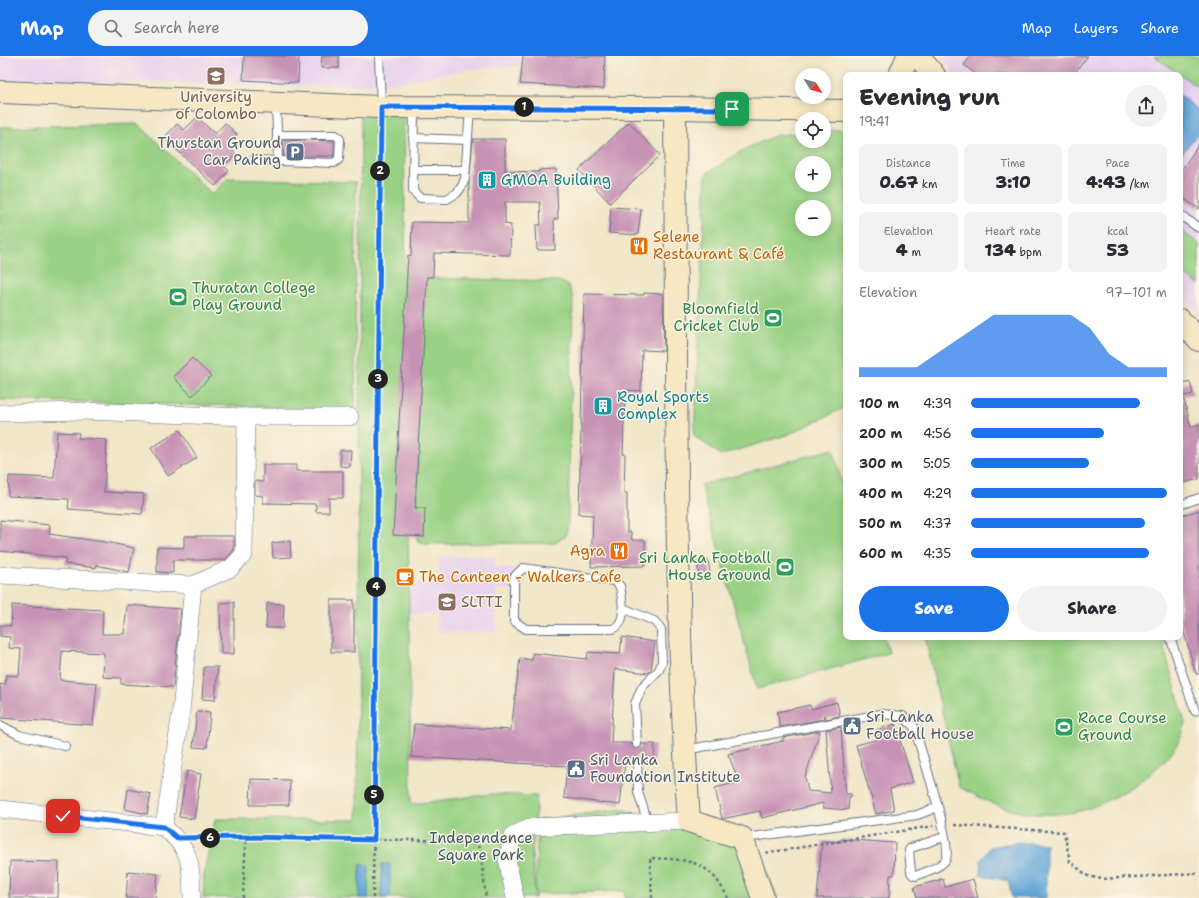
<!DOCTYPE html>
<meta charset="utf-8">
<style>
:root{--surface:#fff;--page:#f2f2f3;--text:#2b2b33;--muted:#7c7c81;--accent:#1a73e8}
body{margin:0;font-family:"Shantell Sans",sans-serif;background:var(--page);color:var(--text);height:100vh;display:flex;flex-direction:column;font-size:15px;white-space:nowrap}
*{box-sizing:border-box;margin:0}
p{font-size:13px;color:var(--muted)}
.icon{flex:none;width:22px;height:22px;fill:none;stroke:currentColor;stroke-width:2;stroke-linecap:round;stroke-linejoin:round}
.map{position:relative;flex:1;overflow:hidden}
.drawer{position:absolute;left:843px;top:16px;width:340px;height:568px;display:flex;flex-direction:column;background:var(--surface);border-radius:8px;box-shadow:0 2px 10px #0003}
.drawer>*{flex:none}
.needle{width:26px;rotate:127deg}
.controls{position:absolute;left:795px;top:12px;display:grid;gap:8px}
.controls a{display:grid;place-items:center;width:36px;height:36px;border-radius:50%;background:var(--surface);box-shadow:0 2px 10px #0003;font-size:20px}
.pin{position:absolute;display:grid;place-items:center;width:34px;height:34px;color:#fff;margin:-17px;border-radius:8px;box-shadow:0 2px 6px #0006}
.km{position:absolute;width:20px;height:20px;margin:-10px;border-radius:50%;background:#222;color:#fff;font-size:11px;line-height:20px;text-align:center}
.round{display:grid;place-items:center;flex:none;width:42px;height:42px;border-radius:21px;background:var(--page)}
.head{display:flex;align-items:center;justify-content:space-between;height:68px;padding:0 16px}
h1{font-size:22px;font-weight:800;line-height:30px}
.metrics{display:grid;grid-template-columns:repeat(3,1fr);gap:6px;height:68px;padding:4px 16px}
.metrics div{display:grid;align-content:center;border-radius:8px;background:var(--page);text-align:center}
.metrics b{font-size:17px;font-weight:800}
.metrics small{font-size:11px;font-weight:400}
.metrics p{font-size:11px}
.chart{height:112px;padding:8px 16px}
.chart p{display:flex;justify-content:space-between}
.chart svg{width:100%;height:72px;margin-top:4px;fill:var(--accent);opacity:.7}
.button{display:flex;gap:8px;margin-top:auto;padding:8px 16px}
.button a{flex:1;height:46px;border-radius:24px;background:var(--accent);color:#fff;font-size:16px;font-weight:800;line-height:46px;text-align:center}
.button a+a{background:var(--page);color:var(--text)}
ul{padding:0 16px;list-style:none;font-size:13px}
li{display:grid;grid-template-columns:64px 48px 1fr;align-items:center;height:30px}
li i{height:10px;border-radius:5px;background:var(--accent)}
header{display:flex;align-items:center;gap:24px;box-sizing:border-box;height:56px;padding:0 20px;background:var(--accent);color:#fff}
header strong{font-size:19px}
nav{display:flex;gap:22px;margin-inline-start:auto;font-size:14px}
.search{width:280px;height:36px;background:var(--page);display:flex;align-items:center;gap:10px;box-sizing:border-box;padding:0 14px;border-radius:22px;color:var(--muted);font-size:15px}
.map>svg:first-child{display:block}
.built{fill:#e8d2ee}
.green{fill:#9ad285;stroke:#5a8072;fill-rule:evenodd}
.water{fill:#66a7da;stroke:#406b9c}
.building{fill:#c793b5}
.lines{fill:none;stroke-linecap:round;stroke-linejoin:round}
.lane-casing{stroke:#666f83;stroke-width:10}
.street-casing{stroke:#666f83;stroke-width:18}
.secondary-casing{stroke:#666f83;stroke-width:24}
.path{stroke:#666f83;stroke-width:2.5;stroke-dasharray:3 3;stroke-linecap:butt}
.lane{stroke:#fff;stroke-width:8}
.street{stroke:#fff;stroke-width:17}
.secondary{stroke:#f7e8c3;stroke-width:22}
.route-casing{stroke:#fff;stroke-width:8}
.route{stroke:#1a73e8;stroke-width:5}
.labels{text-anchor:middle;stroke-width:3;stroke-linejoin:round;paint-order:stroke}
.education-label{font-size:15px;fill:#785e54;stroke:#fcf5e5}
.service-label{font-size:15px;fill:#4e5e75;stroke:#fcf5e5;text-anchor:start}
.culture-label{font-size:15px;fill:#0d838f;stroke:#fcf5e5;text-anchor:start}
.food-label{font-size:15px;fill:#c56008;stroke:#fcf5e5;text-anchor:start}
.leisure-label{font-size:15px;fill:#27864d;stroke:#fcf5e5;text-anchor:start}
.park-label{font-size:15px;fill:#3b5868;stroke:#fcf5e5}
</style>
<header>
<strong>Map</strong>
<div class="search"><svg class="icon" aria-label="search" viewBox="0 0 24 24"><circle cx="10" cy="10" r="6"/><path d="M15 15l6 6"/></svg>Search here</div>
<nav><a>Map</a><a>Layers</a><a>Share</a></nav>
</header>
<div class="map">
<svg width="1199" height="842" viewBox="0 0 1199 842">
<rect width="100%" height="100%" fill="#fcf5e5"/>
<filter id="ink" filterUnits="userSpaceOnUse"><feTurbulence type="fractalNoise" baseFrequency=".025" numOctaves="2"/><feDisplacementMap in="SourceGraphic" scale="8" xChannelSelector="R" yChannelSelector="G"/><feConvolveMatrix kernelMatrix="1 2 1 2 8 2 1 2 1" color-interpolation-filters="sRGB"/></filter>
<filter id="wash" filterUnits="userSpaceOnUse"><feTurbulence type="fractalNoise" baseFrequency=".012" numOctaves="4" result="noise"/><feDisplacementMap in="SourceGraphic" scale="16" xChannelSelector="R" yChannelSelector="G"/><feGaussianBlur stdDeviation="0.9" result="paint"/><feColorMatrix in="noise" values="0 0 0 0 0 0 0 0 0 0 0 0 0 0 0 0 0 1.4 0 .05"/><feComposite in="paint" operator="in"/></filter>
<g filter="url(#wash)">
<rect width="100%" height="100%" fill="#f0e6c8"/>
<!-- built -->
<g class="built">
<polygon points="0,0 637,0 464,14 388,28 299,30 175,26 0,28"/>
<polygon points="941,0 1199,0 1199,257 1180,239 1180,19 955,19"/>
<polygon points="439,500 495,500 495,512 522,512 522,533 496,534 497,576 438,577 437,558 397,558 397,528 439,528"/>
</g>
<!-- green -->
<g class="green">
<polygon points="1154,0 1199,0 1199,32"/>
<polygon points="361,55 404,58 411,748 492,738 537,740 532,798 535,837 538,764 622,753 760,796 777,842 625,842 624,835 535,838 535,842 203,842 204,817 215,763 357,764"/>
<polygon points="138,68 212,138 228,122 356,126 355,355 238,350 0,344 0,71"/>
<path d="M846,73V351L787,379L721,399L694,380L706,118L745,93L777,79L802,77V85H824V75ZM802,107H824V129H802ZM802,151H824V173H802Z"/>
<polygon points="1180,174 1199,188 1199,229 1180,215"/>
<polygon points="426,222 560,225 569,230 573,242 568,470 565,481 554,487 425,488 417,484 419,275"/>
<polygon points="833,393 846,442 846,581 884,581 888,597 757,633 701,429"/>
<path d="M925,581H1161L1185,667C1179,706 1124,739 1090,752C1070,759 1042,760 1021,756C999,753 978,740 959,731Z"/>
</g>
<!-- water -->
<g class="water">
<polygon points="1180,39 1199,55 1199,76 1180,100"/>
<polygon points="1019,786 1046,788 1046,842 1012,842 1008,825 980,819 981,805 990,791"/>
<polygon points="382,808 390,808 390,842 381,842"/>
<polygon points="360,809 369,809 368,842 359,842"/>
</g>
<g id="blocks">
<!-- building -->
<g class="building">
<polygon points="244,0 299,0 298,27 243,24"/>
<polygon points="322,0 339,0 339,12 321,12"/>
<polygon points="523,0 605,0 604,33 520,28"/>
<polygon points="971,0 1088,0 1073,19 977,19 964,9"/>
<polygon points="197,61 215,78 225,67 237,78 227,89 237,99 223,109 229,115 215,130 164,82 177,68 184,74"/>
<polygon points="629,66 660,99 610,147 579,114"/>
<polygon points="473,83 505,83 505,115 539,116 539,114 556,113 558,163 554,163 555,194 537,194 536,169 541,169 540,146 505,146 505,168 511,169 510,199 434,197 433,221 427,221 415,452 425,452 424,481 393,479 408,199 411,200 412,166 469,167 469,127"/>
<polygon points="307,84 334,85 334,100 283,100 283,85"/>
<polygon points="1199,88 1199,153 1180,140 1180,116"/>
<polygon points="611,151 641,153 638,179 609,177"/>
<polygon points="644,237 663,238 664,295 642,294 641,335 625,334 623,398 625,398 624,437 627,437 627,476 631,476 632,484 645,484 645,510 591,511 593,459 579,458 584,238 644,239"/>
<polygon points="192,302 211,320 192,340 173,321"/>
<polygon points="1190,326 1193,338 1180,341 1180,329"/>
<polygon points="1180,344 1184,344 1191,371 1199,368 1199,423 1180,428"/>
<polygon points="180,374 197,402 168,420 151,392"/>
<polygon points="57,376 79,377 78,382 107,384 104,436 144,438 142,458 68,453 69,443 8,440 9,420 54,422"/>
<polygon points="340,394 351,394 350,411 340,410"/>
<polygon points="263,409 296,409 296,415 343,415 343,442 329,442 329,456 316,456 316,448 263,447 263,440 255,439 255,425 263,426"/>
<polygon points="1199,454 1199,618 1196,618 1180,562 1180,460"/>
<polygon points="0,464 50,469 49,478 111,487 134,492 129,516 96,509 96,512 65,508 66,502 0,495"/>
<polygon points="184,480 234,480 234,494 225,504 173,504 173,517 157,516 157,491 184,492"/>
<polygon points="290,485 291,501 273,502 272,487"/>
<polygon points="708,504 711,522 700,524 697,506"/>
<rect x="331" y="544" width="23" height="52"/>
<polygon points="234,546 234,598 221,598 220,547"/>
<polygon points="267,547 284,548 283,572 266,572"/>
<polygon points="12,549 103,554 102,578 124,578 127,549 181,553 173,631 121,628 121,622 103,621 104,597 62,595 60,624 97,627 93,669 1,662 2,651 0,651 0,628 5,629 6,619 19,620 21,593 9,592 10,581 0,580 0,569 11,570"/>
<polygon points="622,581 655,586 651,614 648,617 615,613 611,687 631,687 633,691 637,693 640,692 642,688 655,688 654,706 643,705 641,702 637,700 634,701 632,705 625,705 620,749 564,742 567,710 411,701 414,668 511,674 520,602 532,604 533,597 587,603 588,596 620,598"/>
<polygon points="204,611 218,611 215,644 202,643"/>
<polygon points="837,646 840,660 826,663 825,659 824,663 780,671 777,656 810,649 811,653"/>
<polygon points="197,655 210,656 207,692 193,691"/>
<polygon points="895,668 913,726 890,733 894,754 876,758 856,689 879,683 876,674"/>
<polygon points="841,671 846,738 851,738 852,740 849,741 848,754 823,752 823,747 762,762 760,755 722,763 715,732 739,726 728,698 783,685 783,682 820,675 805,721 808,735 831,737 826,674"/>
<polygon points="187,715 201,718 194,763 179,761"/>
<polygon points="251,723 290,724 289,749 250,749"/>
<polygon points="128,733 151,738 147,758 125,753"/>
<polygon points="841,783 895,787 894,819 890,819 889,842 817,842 822,785 841,786"/>
<polygon points="10,805 59,806 58,842 9,842"/>
<polygon points="128,815 158,818 155,842 126,842"/>
<polygon points="943,823 945,831 973,823 978,842 917,842 914,831"/>
</g>
</g>
</g>
<g filter="url(#ink)">
<use href="#blocks" fill-opacity="0" stroke="#666f83" stroke-width="1"/>
<g class="lines">
<!-- lane casing -->
<g class="lane-casing">
<g id="lane">
<polyline points="379,0 381,50"/>
<polyline points="276,47 278,105"/>
<polyline points="414,51 413,135 420,142 447,143 457,137 462,130 465,123 470,52"/>
<polyline points="413,82 467,84"/>
<polyline points="253,104 334,107 339,103 340,83 336,79 277,79"/>
<polyline points="413,114 465,114"/>
<polyline points="1180,159 1199,172"/>
<polyline points="1180,449 1199,442"/>
<path d="M523,512L614,525L620,530C622,545 628,566 613,573H526L514,565V521Z"/>
<polyline points="623,552 654,565 661,573 662,606 659,614 642,631 635,648 637,688"/>
<polyline points="1170,581 1195,655"/>
<polyline points="0,669 19,679 65,690"/>
<path d="M685,694L881,658L903,660L914,671C920,691 953,790 946,803C942,811 924,816 916,820L913,819L911,816L909,794L911,792L944,781"/>
<polyline points="637,705 638,736 648,767"/>
<polyline points="744,782 917,759 938,751"/>
</g>
</g>
<!-- street casing -->
<g class="street-casing">
<g id="street">
<polyline points="0,357 82,355 246,361 350,361"/>
<polyline points="0,519 193,529 231,512 244,498 246,361"/>
<path d="M0,753L164,771C192,796 191,806 192,842"/>
<polyline points="164,771 181,656 193,529"/>
<polyline points="515,842 507,803 513,780 529,771 689,765"/>
</g>
</g>
<!-- secondary casing -->
<g class="secondary-casing">
<g id="secondary">
<polyline points="918,0 934,19"/>
<polyline points="900,19 908,0"/>
<polyline points="0,36 381,51 675,52 846,55"/>
<path d="M675,52C677,290 673,528 689,765L742,782L763,842"/>
<polyline points="1180,264 1199,284"/>
</g>
</g>
<!-- path -->
<g class="path">
<polyline points="954,769 1064,776 1070,806 1088,820 1102,823 1199,817"/>
<polyline points="195,782 246,781"/>
<polyline points="766,797 933,770"/>
<polyline points="243,842 246,781 468,785 480,792 486,842"/>
<polyline points="373,842 381,69"/>
<path d="M652,842L650,802C690,804 708,803 728,842"/>
</g>
<!-- lane -->
<use href="#lane" class="lane"/>
<!-- street -->
<use href="#street" class="street"/>
<!-- secondary -->
<use href="#secondary" class="secondary"/>
</g>
</g>
<g class="lines" filter="url(#ink)">
<!-- route casing -->
<g class="route-casing">
<polyline id="route" points="63,760 164,771 177,782 246,781 374,784 381,51 732,53"/>
</g>
<!-- route -->
<use href="#route" class="route"/>
</g>
<!-- icons -->
<defs>
<g id="university-square" transform="scale(1)"><rect x="-9" y="-9" width="18" height="18" rx="4" fill="#8d6e63" stroke="#fcf5e5"/><path d="M0-5L7-2L0 1L-7-2ZM-4 1L0 2.5L4 1V4Q0 6-4 4Z" fill="#fff"/></g>
<g id="parking-square" transform="scale(1)"><rect x="-9" y="-9" width="18" height="18" rx="4" fill="#5c6f8a" stroke="#fcf5e5"/><path d="M-3.5-5.5H1a3.5 3.5 0 0 1 0 7H-1V5.5H-3.5ZM-1-3.4V-.6H.8a1.4 1.4 0 0 0 0-2.8Z" fill="#fff"/></g>
<g id="building-square" transform="scale(1)"><rect x="-9" y="-9" width="18" height="18" rx="4" fill="#0f9aa8" stroke="#fcf5e5"/><path d="M-4-6H4V6H1V3H-1V6H-4ZM-2.5-4.3h1.7v1.8h-1.7ZM.8-4.3h1.7v1.8H.8ZM-2.5-1h1.7V.8h-1.7ZM.8-1h1.7V.8H.8Z" fill="#fff"/></g>
<g id="restaurant-square" transform="scale(1)"><rect x="-9" y="-9" width="18" height="18" rx="4" fill="#e8710a" stroke="#fcf5e5"/><path d="M-5-6h1v4h1v-4h1v4h1v-4h1v5L-1.5 .5V6h-2V.5L-5-1ZM5-6V6H3V1.5H1.5Q1.5-4 5-6Z" fill="#fff"/></g>
<g id="stadium-square" transform="scale(1)"><rect x="-9" y="-9" width="18" height="18" rx="4" fill="#2e9e5b" stroke="#fcf5e5"/><path d="M0-5a6.5 5 0 1 0 0 10a6.5 5 0 1 0 0-10ZM-3.5-1.8h7v3.6h-7Z" fill="#fff"/></g>
<g id="cafe-square" transform="scale(1)"><rect x="-9" y="-9" width="18" height="18" rx="4" fill="#e8710a" stroke="#fcf5e5"/><path d="M-5.5-4.5H6V0H3Q3 3.5 0 3.5H-2.5Q-5.5 3.5-5.5 0ZM3-3.2v2h1.7v-2ZM-6 4.5H4V6H-6Z" fill="#fff"/></g>
<g id="school-square" transform="scale(1)"><rect x="-9" y="-9" width="18" height="18" rx="4" fill="#8d6e63" stroke="#fcf5e5"/><path d="M0-5L7-2L0 1L-7-2ZM-4 1L0 2.5L4 1V4Q0 6-4 4Z" fill="#fff"/></g>
<g id="civic-square" transform="scale(1)"><rect x="-9" y="-9" width="18" height="18" rx="4" fill="#5c6f8a" stroke="#fcf5e5"/><path d="M-.6-6.5H3V-4.5H.6V-3L4-1V1h2V6H-6V1h2V-1L-.6-3ZM-1.2 2.5V6h2.4V2.5Z" fill="#fff"/></g>
</defs>
<g fill-rule="evenodd">
<use href="#university-square" x="216" y="20"/>
<use href="#parking-square" x="295" y="96"/>
<use href="#building-square" x="487" y="124"/>
<use href="#restaurant-square" x="639" y="190"/>
<use href="#stadium-square" x="178" y="241"/>
<use href="#stadium-square" x="773" y="262"/>
<use href="#building-square" x="603" y="350"/>
<use href="#restaurant-square" x="619" y="495"/>
<use href="#stadium-square" x="785" y="511"/>
<use href="#cafe-square" x="405" y="521"/>
<use href="#school-square" x="447" y="546"/>
<use href="#civic-square" x="852" y="670"/>
<use href="#stadium-square" x="1064" y="671"/>
<use href="#civic-square" x="576" y="713"/>
</g>
<g class="labels">
<!-- education labels -->
<g class="education-label">
<text x="216" y="46">University<tspan x="216" dy="17">of Colombo</tspan></text>
<text x="461" y="551" text-anchor="start">SLTTI</text>
</g>
<!-- service labels -->
<g class="service-label">
<text x="281" y="92" text-anchor="end">Thurstan Ground<tspan x="281" dy="17">Car Paking</tspan></text>
<text x="866" y="666">Sri Lanka<tspan x="866" dy="17">Football House</tspan></text>
<text x="590" y="709">Sri Lanka<tspan x="590" dy="17">Foundation Institute</tspan></text>
</g>
<!-- culture labels -->
<g class="culture-label">
<text x="501" y="129">GMOA Building</text>
<text x="617" y="346">Royal Sports<tspan x="617" dy="17">Complex</tspan></text>
</g>
<!-- food labels -->
<g class="food-label">
<text x="653" y="186">Selene<tspan x="653" dy="17">Restaurant &amp; Café</tspan></text>
<text x="605" y="500" text-anchor="end">Agra</text>
<text x="419" y="526">The Canteen - Walkers Cafe</text>
</g>
<!-- leisure labels -->
<g class="leisure-label">
<text x="192" y="237">Thuratan College<tspan x="192" dy="17">Play Ground</tspan></text>
<text x="759" y="258" text-anchor="end">Bloomfield<tspan x="759" dy="17">Cricket Club</tspan></text>
<text x="771" y="507" text-anchor="end">Sri Lanka Football<tspan x="771" dy="17">House Ground</tspan></text>
<text x="1078" y="667">Race Course<tspan x="1078" dy="17">Ground</tspan></text>
</g>
<!-- park labels -->
<g class="park-label">
<text x="481" y="787">Independence<tspan x="481" dy="17">Square Park</tspan></text>
</g>
</g>
</svg>
<div class="controls">
<a><svg class="needle" viewBox="-14 -14 28 28"><path d="M0-13l5 13h-10z" fill="#e53935"/><path d="M0 13l5-13h-10z" fill="#7c7c81"/></svg></a>
<a><svg class="icon" aria-label="locate" viewBox="0 0 24 24"><circle cx="12" cy="12" r="6"/><path d="M12 2v4M12 18v4M2 12h4M18 12h4"/></svg></a>
<a>+</a>
<a>−</a>
</div>
<div class="pin" style="left:732px;top:53px;background:#1e9e55"><svg class="icon" aria-label="arrive" viewBox="0 0 24 24"><path d="M6 21V4h12l-3 4 3 4H6"/></svg></div>
<div class="pin" style="left:63px;top:760px;background:#d93025"><svg class="icon" aria-label="check" viewBox="0 0 24 24"><path d="M5 12l5 5 9-10"/></svg></div>
<b class="km" style="left:524px;top:51px">1</b>
<b class="km" style="left:380px;top:115px">2</b>
<b class="km" style="left:378px;top:323px">3</b>
<b class="km" style="left:376px;top:531px">4</b>
<b class="km" style="left:374px;top:739px">5</b>
<b class="km" style="left:210px;top:782px">6</b>
<section class="drawer">
<div class="head"><div><h1>Evening run</h1><p>19:41</p></div><a class="round"><svg class="icon" aria-label="share" viewBox="0 0 24 24"><path d="M12 15V3M7 8l5-5 5 5M5 13v7h14v-7"/></svg></a></div>
<div class="metrics">
<div><p>Distance</p><b>0.67<small> km</small></b></div>
<div><p>Time</p><b>3:10</b></div>
<div><p>Pace</p><b>4:43<small> /km</small></b></div>
</div>
<div class="metrics">
<div><p>Elevation</p><b>4<small> m</small></b></div>
<div><p>Heart rate</p><b>134<small> bpm</small></b></div>
<div><p>kcal</p><b>53</b></div>
</div>
<div class="chart"><p><span>Elevation</span>97–101 m</p>
<svg viewBox="0 0 160 44" preserveAspectRatio="none"><path d="M0 44V38L10 38L20 38L30 38L40 30L50 22L60 14L70 6L80 6L90 6L100 6L110 6L120 14L130 30L140 38L150 38L160 38V44z"/></svg>
</div>
<ul>
<li><b>100 m</b>4:39<i style="width:86%"></i></li>
<li><b>200 m</b>4:56<i style="width:68%"></i></li>
<li><b>300 m</b>5:05<i style="width:60%"></i></li>
<li><b>400 m</b>4:29<i style="width:100%"></i></li>
<li><b>500 m</b>4:37<i style="width:89%"></i></li>
<li><b>600 m</b>4:35<i style="width:91%"></i></li>
</ul>
<div class="button"><a>Save</a><a>Share</a></div>
</section>
</div>
